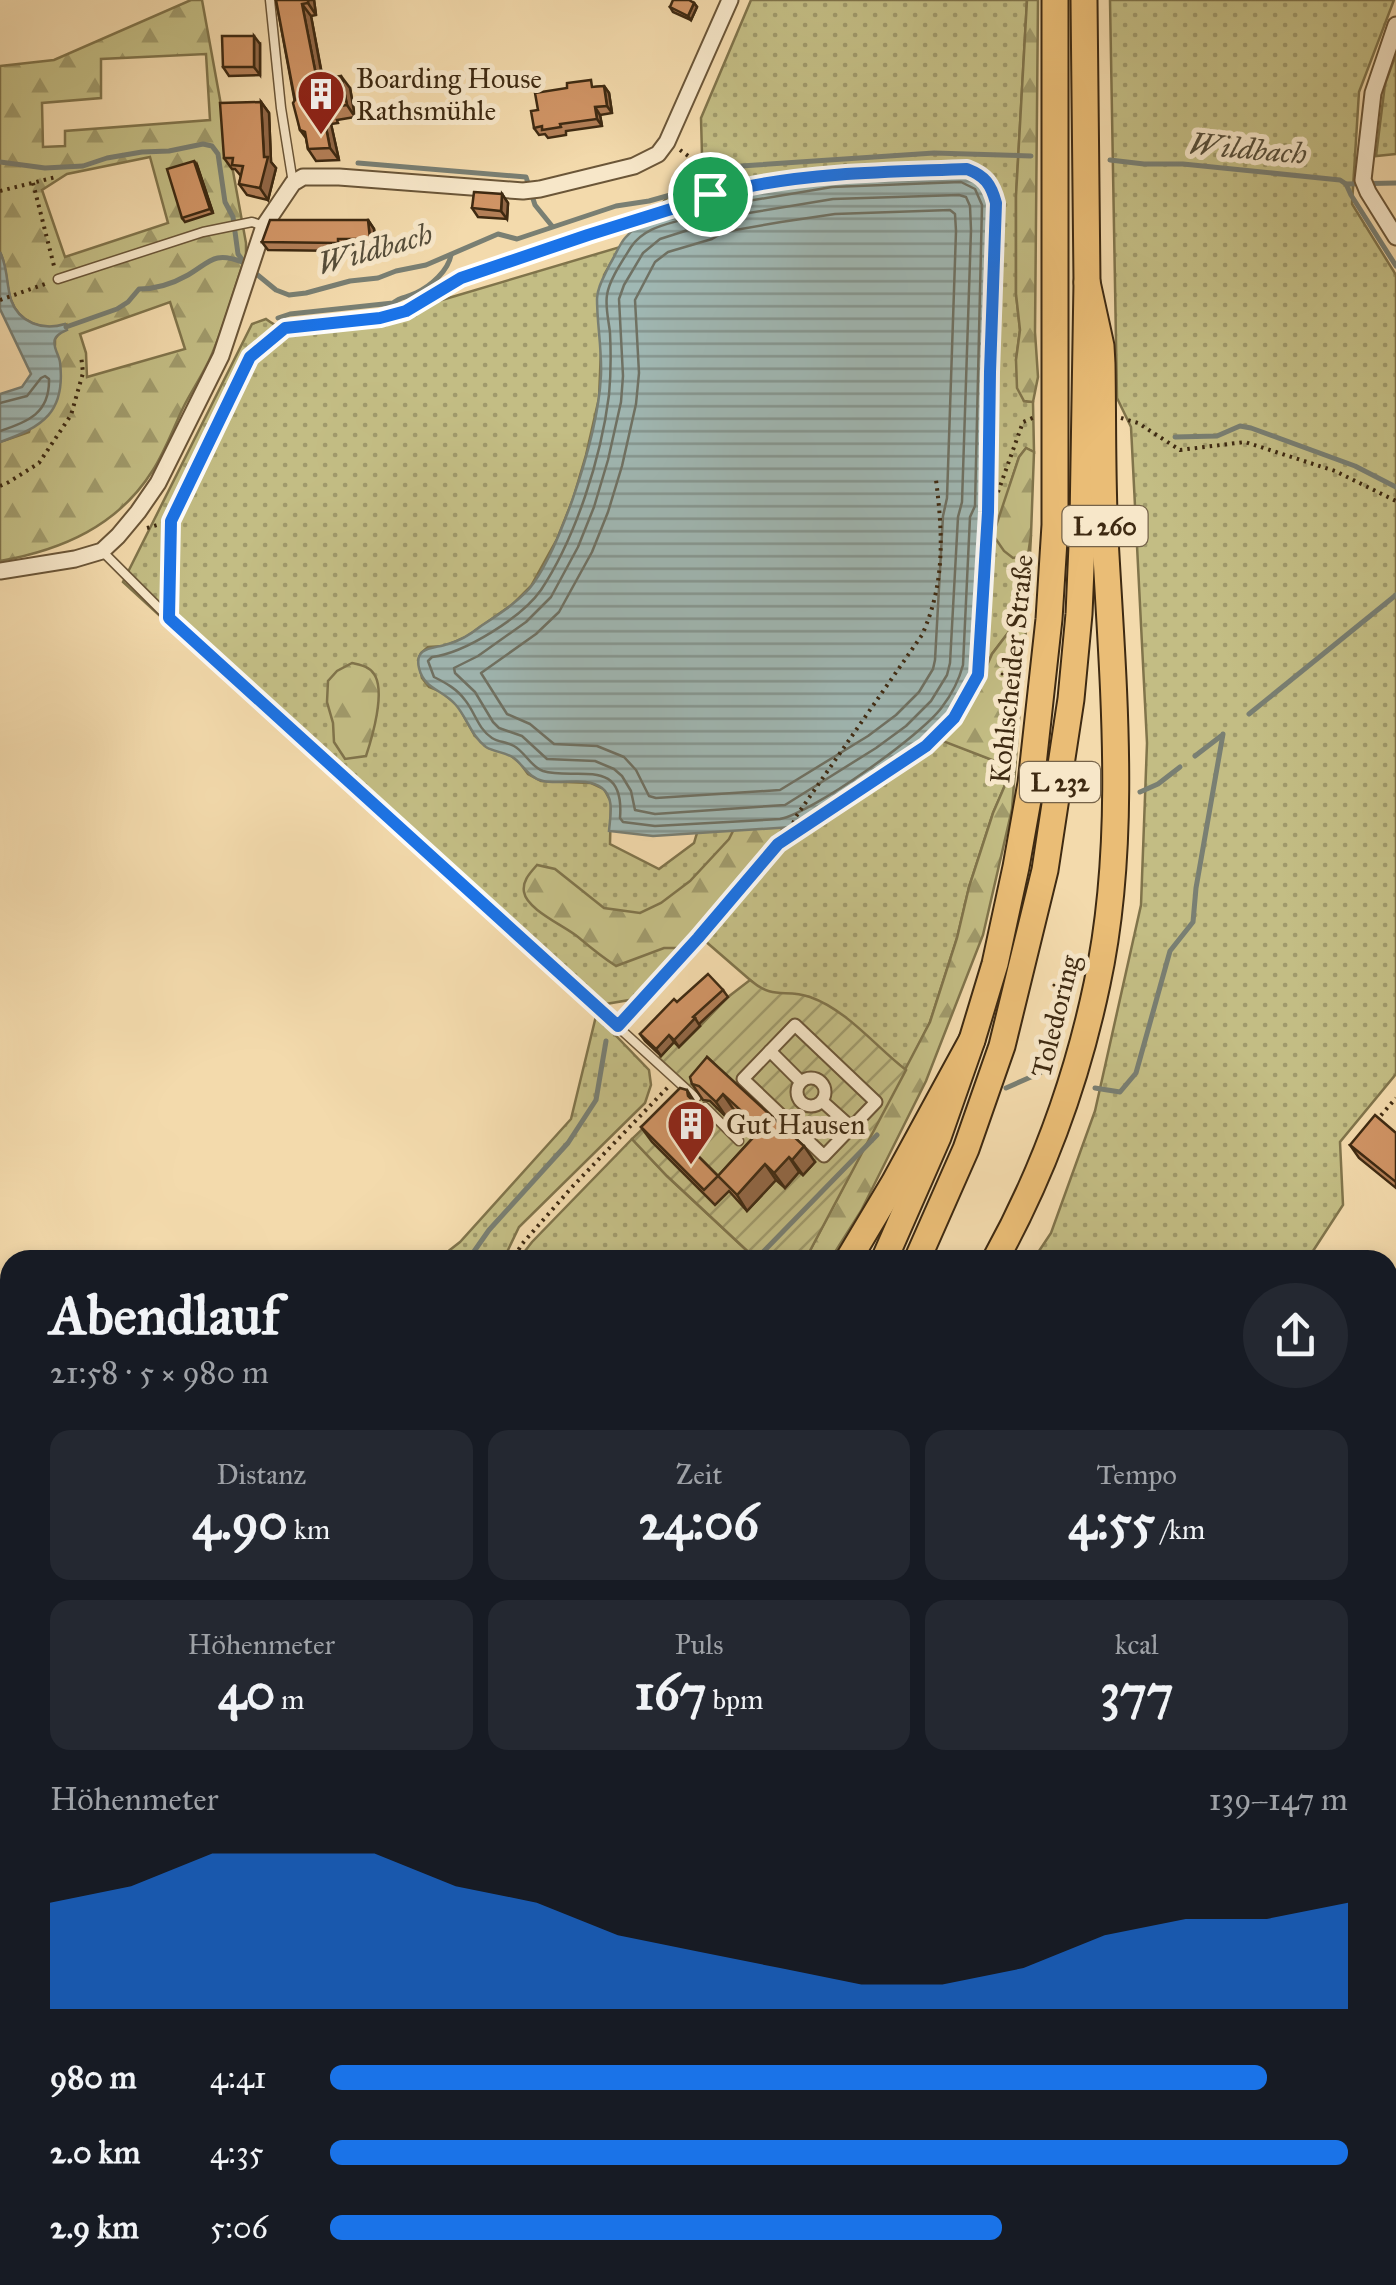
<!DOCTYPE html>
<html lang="de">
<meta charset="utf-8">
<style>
:root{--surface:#171b24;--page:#242831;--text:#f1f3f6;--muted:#9ea1a6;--accent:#1a73e8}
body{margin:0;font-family:"IM FELL Great Primer",serif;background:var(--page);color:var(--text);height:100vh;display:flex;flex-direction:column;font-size:38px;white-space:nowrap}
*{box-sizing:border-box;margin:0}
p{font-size:32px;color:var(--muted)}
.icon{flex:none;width:55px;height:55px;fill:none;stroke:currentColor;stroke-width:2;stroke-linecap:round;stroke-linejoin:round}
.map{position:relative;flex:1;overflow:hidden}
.panel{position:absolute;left:0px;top:1250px;width:1398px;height:1035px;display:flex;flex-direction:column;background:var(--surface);border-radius:30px 30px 0 0;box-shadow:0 5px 15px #0003}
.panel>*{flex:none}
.pin{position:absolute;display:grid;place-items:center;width:85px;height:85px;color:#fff;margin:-42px;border:5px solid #fff;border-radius:50%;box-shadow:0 2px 10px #0007}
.round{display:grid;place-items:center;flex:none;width:105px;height:105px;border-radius:52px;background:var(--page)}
.headline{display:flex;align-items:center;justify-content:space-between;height:170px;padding:0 50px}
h1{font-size:55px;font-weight:700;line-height:75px}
.figures{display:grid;grid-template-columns:repeat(3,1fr);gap:15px;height:170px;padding:10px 50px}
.figures div{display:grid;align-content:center;border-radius:20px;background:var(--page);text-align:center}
.figures b{font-size:50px;font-weight:700}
.figures small{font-size:28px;font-weight:400}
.figures p{font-size:28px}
.chart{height:280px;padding:20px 50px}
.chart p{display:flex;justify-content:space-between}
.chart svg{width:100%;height:180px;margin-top:10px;fill:var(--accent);opacity:.7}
ul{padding:0 50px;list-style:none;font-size:32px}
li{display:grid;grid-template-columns:160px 120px 1fr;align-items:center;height:75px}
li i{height:25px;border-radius:12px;background:var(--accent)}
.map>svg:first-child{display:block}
.grass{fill:url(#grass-dots);stroke:#80744b;stroke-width:2.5}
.forest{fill:url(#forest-firs);stroke:#80744b;stroke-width:2.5;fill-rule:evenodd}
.garden{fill:url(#garden-furrows);stroke:#80744b;stroke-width:2.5}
.water{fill:url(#water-rules);stroke:#797f73;stroke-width:2.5}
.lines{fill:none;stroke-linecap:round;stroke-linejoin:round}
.shore{stroke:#6f7163;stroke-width:2.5}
.stream{stroke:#797f73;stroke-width:5}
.service-casing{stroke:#6b5638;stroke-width:11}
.pedestrian-casing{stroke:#6b5638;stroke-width:15}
.minor-casing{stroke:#6b5638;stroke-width:19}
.primary-casing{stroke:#3e2a12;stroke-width:29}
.trunk-casing{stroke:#3e2a12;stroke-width:29}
.path{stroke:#3e2a12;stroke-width:4;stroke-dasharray:2.5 5;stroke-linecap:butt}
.service{stroke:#f7e7c9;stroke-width:8}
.pedestrian{stroke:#f7e7c9;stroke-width:11}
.minor{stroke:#f7e7c9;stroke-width:15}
.primary{stroke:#eabd76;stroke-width:25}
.trunk{stroke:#eabd76;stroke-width:25}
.wall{fill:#b37f57;stroke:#3e2a12;stroke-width:2.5}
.shaded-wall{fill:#926847;stroke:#3e2a12;stroke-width:2.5}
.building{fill:#d09465;stroke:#3e2a12;stroke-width:2.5}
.route-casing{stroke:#fff;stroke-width:20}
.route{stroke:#1a73e8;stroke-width:12}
.labels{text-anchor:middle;stroke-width:10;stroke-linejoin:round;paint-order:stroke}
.shield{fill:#f7e7c9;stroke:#766349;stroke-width:2.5}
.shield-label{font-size:25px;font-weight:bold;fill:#3e2a12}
.poi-label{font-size:28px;fill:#3e2a12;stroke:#f7e7c9;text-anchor:start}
.street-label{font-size:28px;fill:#3e2a12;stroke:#f7e7c9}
.water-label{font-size:30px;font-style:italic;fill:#564e3a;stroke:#f7e7c9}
</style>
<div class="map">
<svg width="1396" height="2285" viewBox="0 0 1396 2285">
<defs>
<pattern id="grass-dots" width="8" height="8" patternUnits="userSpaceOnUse" patternTransform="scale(2.5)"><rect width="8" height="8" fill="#c3bd84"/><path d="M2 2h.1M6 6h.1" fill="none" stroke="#a09a6b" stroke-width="1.8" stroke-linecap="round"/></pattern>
<pattern id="forest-firs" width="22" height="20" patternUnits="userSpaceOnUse" patternTransform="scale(2.5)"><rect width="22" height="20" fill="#c3bd84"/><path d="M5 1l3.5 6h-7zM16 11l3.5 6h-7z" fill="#a09a6b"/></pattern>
<pattern id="garden-furrows" width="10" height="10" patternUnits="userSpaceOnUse" patternTransform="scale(2.5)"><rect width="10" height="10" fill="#c3bd84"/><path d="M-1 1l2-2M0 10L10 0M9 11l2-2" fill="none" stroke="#a09a6b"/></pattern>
<pattern id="water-rules" width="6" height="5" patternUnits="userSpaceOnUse" patternTransform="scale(2.5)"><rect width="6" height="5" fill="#a0b8b4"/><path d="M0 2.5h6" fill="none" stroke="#849691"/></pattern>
</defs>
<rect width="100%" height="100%" fill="#f3daac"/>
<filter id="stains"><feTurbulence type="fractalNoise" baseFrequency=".002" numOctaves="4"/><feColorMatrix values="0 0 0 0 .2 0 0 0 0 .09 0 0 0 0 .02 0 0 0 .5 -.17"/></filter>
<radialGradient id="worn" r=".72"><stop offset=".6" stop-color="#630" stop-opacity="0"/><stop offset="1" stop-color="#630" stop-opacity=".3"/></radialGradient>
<!-- grass -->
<g class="grass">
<path d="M751,0H1027L1016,196V294L1020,330L1016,360L1024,401L1033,402L1034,452L1026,448L1019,457L1010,485L1028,555L1031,535L1026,630L1011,629L992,654L970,704L940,739L1000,763L1006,783L993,813L969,887L957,938L930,1022L906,1070L809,997L764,992L704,940L778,850L939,740L938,730L924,744L769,848L696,936L635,999L606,1004L596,1015L649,1070L651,1085L645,1103L519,1227L508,1250L512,1260H437L460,1242L571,1119L596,1016L123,582L252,324L266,319C297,343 330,332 365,323C388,318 403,316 425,305L620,247L604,275L599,398L586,455L573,499L557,539L531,586L513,604L466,637L445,646L428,647L421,653L418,660L422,678L429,687L442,692L458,706L475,736L488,748L509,754L520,763L528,774L541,781L591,783L604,789L611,802L610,844L659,869L694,843L891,175L831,177L705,198L700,203L650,218L702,155L701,118Z"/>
<polygon points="1110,0 1394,0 1359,92 1352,204 1396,275 1396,1074 1340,1142 1343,1205 1313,1251 1326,1260 1033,1260 1051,1233 1095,1111 1141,905 1147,743 1131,427 1117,398"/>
<polygon points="1396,54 1396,154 1376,156 1385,84"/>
<polygon points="632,1139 667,1176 757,1260 518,1260 532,1242"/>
<polygon points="1388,1301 1396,1306 1396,1772 1388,1782"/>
<polygon points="10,1483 10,1704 0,1712 0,1488"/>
<polygon points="1388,2173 1396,2177 1396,2285 699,2285 713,2275 1388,2275"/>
</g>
<!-- forest -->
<g class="forest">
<path d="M191,0H202L246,243V255L242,267C232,296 224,326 212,354C204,373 192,390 183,408C173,429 165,451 153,470C118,526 62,550 0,561V442L29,432L55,345V339L65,325C43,331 19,323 11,300C5,283 8,268 0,252V66L54,60ZM206,54L210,120L65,131V146L43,147L42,103L101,98V59ZM150,157L168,223L65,257L42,190L67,174ZM170,302L185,349L87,377L86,353L80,334Z"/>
<polygon points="1027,0 1038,0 1035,332 1038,377 1033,402 1024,401 1017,388 1016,360 1020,330 1016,294 1016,196"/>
<polygon points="1026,448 1034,452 1031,535 1028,555 1013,558 1004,551 993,535 1019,457"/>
<polygon points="1011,629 1026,630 1012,809 983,935 926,1081 861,1211 830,1260 805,1260 930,1022 957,938 969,887 993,813 1006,783 1000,763 940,740 970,704 992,654"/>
<path d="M352,663C360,665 369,666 374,674C386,691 372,738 366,756L345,759L334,742L333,723L327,702L328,681L337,671Z"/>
<path d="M796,810L771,845L682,948H664L616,966C602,957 591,948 578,937C565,926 527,910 524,892C522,881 530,873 537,865L555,869L604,908L640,913L661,903L690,881L729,839L743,811Z"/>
<polygon points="0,1883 10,1894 10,2148 0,2163"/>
</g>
<!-- garden -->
<g class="garden">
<path d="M750,980C775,1001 784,988 810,997C847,1010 875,1046 906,1070L805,1260H757L667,1176L632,1139L688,1085L659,1058L674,1042L700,1026L728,997Z"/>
<polygon points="141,2275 425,2275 395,2285 134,2285"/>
</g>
<!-- water -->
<g class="water">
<path d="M962,172C992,179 992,204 993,230L985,512L980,517L973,666L968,684L949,716L921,743L889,766L793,827L653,836L609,831C610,817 615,798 602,788C587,776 561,785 543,781C529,778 524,766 514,758C505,752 494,752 486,747C471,736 467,717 455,704C443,690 424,689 419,668C414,646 434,649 448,644C460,641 471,634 481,626C498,615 515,604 529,589C546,569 563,526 572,501C586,461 599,417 601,375C602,349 597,324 597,299C597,287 605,275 610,264C615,256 619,245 625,238C643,216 674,211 700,203L705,198L831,177Z"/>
<path d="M0,252C8,268 6,283 11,300C19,323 43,331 65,324L67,330C63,332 57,334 55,339C52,346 59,355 60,362C66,412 43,427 0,442V394L22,387L31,374L0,309Z"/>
</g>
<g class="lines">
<!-- shore -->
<g class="shore">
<path d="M961,182L975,189L982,205L975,506L970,517L963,665C959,680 952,694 942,707C922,735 812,813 780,819L655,826L623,822L620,818C625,755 576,781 543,771C531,767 525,752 514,746C507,742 498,742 492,738C478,729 475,712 465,700C457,689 446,683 434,677L428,661L432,657C465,653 522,617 541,590C576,537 601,458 609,395C611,374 611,354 610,333C609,322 605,307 607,295C609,280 623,260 631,247C650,219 687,225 712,207L832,187Z"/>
<polygon points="959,195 966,197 970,206 971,230 962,502 958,517 950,663 947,675 931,701 906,726 876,748 785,805 655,814 635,810 631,791 622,776 614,769 595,761 547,759 522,736 499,728 493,722 475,692 455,673 454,668 478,656 526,622 551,597 578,547 594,507 608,460 621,402 623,376 619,299 624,285 643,253 660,239 707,224 718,218 833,199"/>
<polygon points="950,210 955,214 956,231 947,498 943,516 935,660 933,669 919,692 896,715 868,736 780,790 656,798 649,796 636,770 624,757 597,746 554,744 530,724 507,714 481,673 536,634 559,612 592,552 608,512 622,466 636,404 639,373 635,300 655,262 668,252 712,239 724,232 781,222 835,214"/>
<path d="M0,403L27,396L41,378L45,376L49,379C50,413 28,422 0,431"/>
</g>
<!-- stream -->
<g class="stream">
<polyline points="1110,160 1144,164 1183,164 1340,180 1346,184 1351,195 1396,266"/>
<polyline points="0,162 45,168 83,166 107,158 142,152 169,151 203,144 212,146 218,154 225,202 233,217 238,254 246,265"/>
<polyline points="358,163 526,177 535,205 552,226"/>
<polyline points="1346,184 1396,183"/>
<polyline points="674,195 681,216"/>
<polyline points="254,272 276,290 289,295 306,293 350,281 378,278 396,271 426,265 498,234 517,239 616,206 649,201 717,182 741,166 934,153 1031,156"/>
<path d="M278,318L290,314L393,303C401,296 407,298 416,293C431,286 448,271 451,255"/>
<path d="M66,327L117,309L128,302L139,289C157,289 172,284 188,275C210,262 214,251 242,262"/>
<polyline points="1175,437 1217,436 1240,426 1251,428 1355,466 1396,487"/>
<polyline points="1249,714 1396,595"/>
<polyline points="1195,756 1221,736"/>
<polyline points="1140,792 1158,784 1180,767"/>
<polyline points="1006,1088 1040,1073"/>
<polyline points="1095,1088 1120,1092 1136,1073 1170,951 1193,922 1196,888 1223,734"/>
<polyline points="468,1260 489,1230 568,1143 596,1100 606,1041"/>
<polyline points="749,1260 763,1252 877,1135"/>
<polyline points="3,1567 10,1559"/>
</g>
<!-- service casing -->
<g class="service-casing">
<g id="service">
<polyline points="270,0 281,108 293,183"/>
<polyline points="58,279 203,232 252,222 264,226"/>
<polyline points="102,551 169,618 696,1098"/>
<polyline points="705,1107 739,1141"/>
<polyline points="0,1587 10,1605"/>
</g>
</g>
<!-- pedestrian casing -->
<g class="pedestrian-casing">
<g id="pedestrian">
<polygon points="795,1025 876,1102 824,1156 743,1079"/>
<polyline points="770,1051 800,1081"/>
<circle cx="811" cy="1092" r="14"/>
<polyline points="822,1101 851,1127"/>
</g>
</g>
<!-- minor casing -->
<g class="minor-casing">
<g id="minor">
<polyline points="1396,25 1373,93 1363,180 1368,192 1396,237"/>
<polyline points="0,571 75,559 102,551 118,536 138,512 158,483 221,356 264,226 293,183 303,177 339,177 523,191 540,189 634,166 658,154 667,142 730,0"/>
<polyline points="1388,1799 1396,1788"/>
<polyline points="662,2285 673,2275"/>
</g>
</g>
<!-- primary casing -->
<g class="primary-casing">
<g id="primary">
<polyline points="884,1260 938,1137 972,1040 995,964 1016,867 1031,783 1049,619 1055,525 1055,0"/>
<polyline points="917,1260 966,1149 1002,1046 1045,870 1071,699 1079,614 1083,522 1087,282 1084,0"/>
<polyline points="0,2231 10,2216"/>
<polyline points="2,2285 10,2270"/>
</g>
</g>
<!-- trunk casing -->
<g class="trunk-casing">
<g id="trunk">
<polyline points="848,1260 894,1183 972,1040"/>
<path d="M995,1260C1042,1175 1077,1079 1097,984C1128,841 1113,683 1105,538C1102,480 1103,422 1102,364L1101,346L1087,282"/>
<polyline points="0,1779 10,1777"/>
<polyline points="0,1812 10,1810"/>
</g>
</g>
<!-- path -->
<g class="path">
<polyline points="680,150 699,164 710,194"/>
<polyline points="33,183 54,266"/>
<polyline points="0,191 56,177"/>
<polyline points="0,300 48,283"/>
<polyline points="1121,418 1138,423 1180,450 1245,442 1335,471 1396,501"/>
<polyline points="0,486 9,482 39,463 71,415 83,373 81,355"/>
<polyline points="988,512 993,506 1023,422 1035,417"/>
<polyline points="147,528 171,521"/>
<path d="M170,600L171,521L250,357L285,327L380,319L406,311L461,278L588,235L700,200C716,190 735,189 753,185C824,171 895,172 967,169C985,176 991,184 996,203L989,379L988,512L978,675L954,718L925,746L778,844L625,1019"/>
<path d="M788,837L795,818L922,635C945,584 943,535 936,480"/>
<polyline points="1376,1121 1396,1098"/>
<polyline points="508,1260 516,1254 522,1244 573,1186 668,1087"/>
<polyline points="0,1483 10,1482"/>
<polyline points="232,2275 235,2285"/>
<polyline points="464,2275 474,2285"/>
<polyline points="298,2285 306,2275"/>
</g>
<!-- service -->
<use href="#service" class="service"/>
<!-- pedestrian -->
<use href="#pedestrian" class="pedestrian"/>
<!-- minor -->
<use href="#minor" class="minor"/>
<!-- primary -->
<use href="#primary" class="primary"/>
<!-- trunk -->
<use href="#trunk" class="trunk"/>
</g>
<!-- wall -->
<g class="wall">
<polygon points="276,0 314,0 316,15 311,16 322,74 326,79 350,88 355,117 337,120 338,123 331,124 339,160 316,161 308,149 306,138 300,130"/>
<polygon points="694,3 697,7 691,20 673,12 670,7"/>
<polygon points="260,44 260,75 229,76 223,67"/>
<polygon points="604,86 609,93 612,113 600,115 602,126 566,131 566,135 548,138 545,134 539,135 534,128 538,110 595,87"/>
<polygon points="261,102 269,113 271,162 276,168 268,200 247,195 239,184 241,176 235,169 232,169 224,158"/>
<polygon points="197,165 213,213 185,222 182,218"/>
<polygon points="502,194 508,203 507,219 478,217 472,208"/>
<polygon points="368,220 374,229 376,248 344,248 344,251 268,250 262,242"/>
<polygon points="723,990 728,997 699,1024 700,1026 679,1047 674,1042 661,1056 645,1041 640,1034 677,1002"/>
<polygon points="707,1057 815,1162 803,1175 799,1172 785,1188 776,1180 747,1211 729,1191 715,1205 652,1142 641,1127 687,1090 706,1119 683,1141 718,1176 758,1132 734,1110 727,1118 710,1101 703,1100 692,1084"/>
<polygon points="1396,1133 1396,1188 1359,1158 1350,1145"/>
<polygon points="0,1665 6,1689 0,1691"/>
<polygon points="578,2275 634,2275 622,2285 568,2285"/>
</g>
<!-- shaded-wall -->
<g class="shaded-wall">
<polygon points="308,0 314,0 316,15 308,3"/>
<polygon points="694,3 697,7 691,20 688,16"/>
<polygon points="302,4 311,16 324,87 316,75"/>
<polygon points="254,36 260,44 260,75 254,67"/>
<polygon points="341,76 350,88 355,117 347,105"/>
<polygon points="604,86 609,93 612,113 607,106"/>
<polygon points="261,102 269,113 271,162 276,168 268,200 260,188 264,157"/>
<polygon points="595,107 600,115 602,126 597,119"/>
<polygon points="323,112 331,124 339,160 330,148"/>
<polygon points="194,161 197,165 213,213 210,209"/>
<polygon points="502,194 508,203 507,219 501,211"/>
<polygon points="368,220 374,229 376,248 370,239"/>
<polygon points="695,1018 700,1026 679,1047 674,1040"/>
<polygon points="669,1035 674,1042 661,1056 656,1049"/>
<polygon points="723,1094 734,1110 727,1118 716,1102"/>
<polygon points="804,1146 815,1162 803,1175 792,1160"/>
<polygon points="789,1157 799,1172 785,1188 774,1173"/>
<polygon points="765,1164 776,1180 747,1211 737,1195"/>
<polygon points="0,1665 6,1689 0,1681"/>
<polygon points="287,2275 294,2275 297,2279 292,2285 279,2285"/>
</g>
<!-- building -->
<g class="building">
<polygon points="276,0 308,0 308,3 302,4 316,75 322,74 323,79 341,76 347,105 329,108 329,110 323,112 330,148 308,149 305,132 300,130 293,103 295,100"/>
<polygon points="673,0 689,0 694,3 688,16 670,7"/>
<polygon points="222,36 254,36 254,67 223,67"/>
<polygon points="591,80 592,87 604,86 607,106 595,107 597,119 560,124 561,127 542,130 542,126 534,128 531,111 538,110 535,93 567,88 567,83"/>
<polygon points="261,102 264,157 268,157 260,188 239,184 243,166 232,165 233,158 224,158 220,103"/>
<polygon points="194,161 210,209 182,218 167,169"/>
<polygon points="474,192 502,194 501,211 472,208"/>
<polygon points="270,220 368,220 370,239 338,239 338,243 262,242"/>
<polygon points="708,974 723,990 693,1017 695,1018 674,1040 669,1035 656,1049 640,1034 674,999 677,1002"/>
<polygon points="707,1057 804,1146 792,1160 789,1157 774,1173 765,1164 737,1195 718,1176 761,1129 723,1094 716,1102 699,1086 692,1084 690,1077"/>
<polygon points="680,1088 687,1090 688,1096 695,1103 670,1128 718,1176 704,1190 641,1127"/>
<polygon points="1375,1115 1396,1133 1396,1182 1350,1145"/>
<polygon points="235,2275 287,2275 279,2285 239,2285"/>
<polygon points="578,2275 612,2275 605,2281 610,2285 568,2285"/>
</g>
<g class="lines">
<!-- route casing -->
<g class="route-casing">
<path id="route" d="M967,169C985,176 991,184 996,203L990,372L988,512L978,675L954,718L926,746L778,844L698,938L618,1026L169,618L171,521L250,357L285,328L380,318L406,311L461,278L588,235L700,200C714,191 730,190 746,187C819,172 893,172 967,169Z"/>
</g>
<!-- route -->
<use href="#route" class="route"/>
</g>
<!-- icons -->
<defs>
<g id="building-pin" transform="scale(2.5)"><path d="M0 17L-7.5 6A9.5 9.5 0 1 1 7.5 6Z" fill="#8f2418" stroke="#f7e7c9"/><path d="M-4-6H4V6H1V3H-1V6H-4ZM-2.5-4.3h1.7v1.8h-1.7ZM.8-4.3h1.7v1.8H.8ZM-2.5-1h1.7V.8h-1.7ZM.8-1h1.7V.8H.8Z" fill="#fff"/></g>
</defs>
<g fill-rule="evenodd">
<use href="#building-pin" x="321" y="94"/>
<use href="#building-pin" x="691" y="1124"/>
</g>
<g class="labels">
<!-- shield labels -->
<g class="shield">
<rect x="1062.5" y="506" width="85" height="40" rx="8"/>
<rect x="1020" y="762" width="80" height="40" rx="8"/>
</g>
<g class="shield-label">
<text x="1105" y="535">L 260</text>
<text x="1060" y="791">L 232</text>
</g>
<!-- poi labels -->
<g class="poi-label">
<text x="356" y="88">Boarding House<tspan x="356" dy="32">Rathsmühle</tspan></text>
<text x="726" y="1134">Gut Hausen</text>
</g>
<!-- street labels -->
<g class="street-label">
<text transform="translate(1011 669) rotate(-84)" y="10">Kohlscheider Straße</text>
<text transform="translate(1055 1016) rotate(-76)" y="10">Toledoring</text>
</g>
<!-- water labels -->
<g class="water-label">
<text transform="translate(1248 149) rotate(5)" y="10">Wildbach</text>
<text transform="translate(375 249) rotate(-16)" y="10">Wildbach</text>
</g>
</g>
<rect width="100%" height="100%" filter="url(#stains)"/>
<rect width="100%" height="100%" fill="url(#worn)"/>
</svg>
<div class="pin" style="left:710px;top:194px;background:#1e9e55"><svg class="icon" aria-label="arrive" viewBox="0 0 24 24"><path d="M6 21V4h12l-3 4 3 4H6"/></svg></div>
<section class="panel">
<div class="headline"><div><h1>Abendlauf</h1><p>21:58 · 5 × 980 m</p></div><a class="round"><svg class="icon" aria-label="share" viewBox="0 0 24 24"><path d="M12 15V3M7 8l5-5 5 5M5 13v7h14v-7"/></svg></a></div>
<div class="figures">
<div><p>Distanz</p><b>4.90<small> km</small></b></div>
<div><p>Zeit</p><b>24:06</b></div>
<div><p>Tempo</p><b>4:55<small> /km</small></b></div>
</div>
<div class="figures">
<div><p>Höhenmeter</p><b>40<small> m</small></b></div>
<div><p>Puls</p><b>167<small> bpm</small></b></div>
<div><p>kcal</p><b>377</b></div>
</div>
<div class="chart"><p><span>Höhenmeter</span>139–147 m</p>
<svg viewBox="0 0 160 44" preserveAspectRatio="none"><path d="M0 44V18L10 14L20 6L30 6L40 6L50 14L60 18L70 26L80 30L90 34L100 38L110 38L120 34L130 26L140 22L150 22L160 18V44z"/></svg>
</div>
<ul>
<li><b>980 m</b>4:41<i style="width:92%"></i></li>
<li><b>2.0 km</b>4:35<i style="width:100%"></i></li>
<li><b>2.9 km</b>5:06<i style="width:66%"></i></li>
</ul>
</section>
</div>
